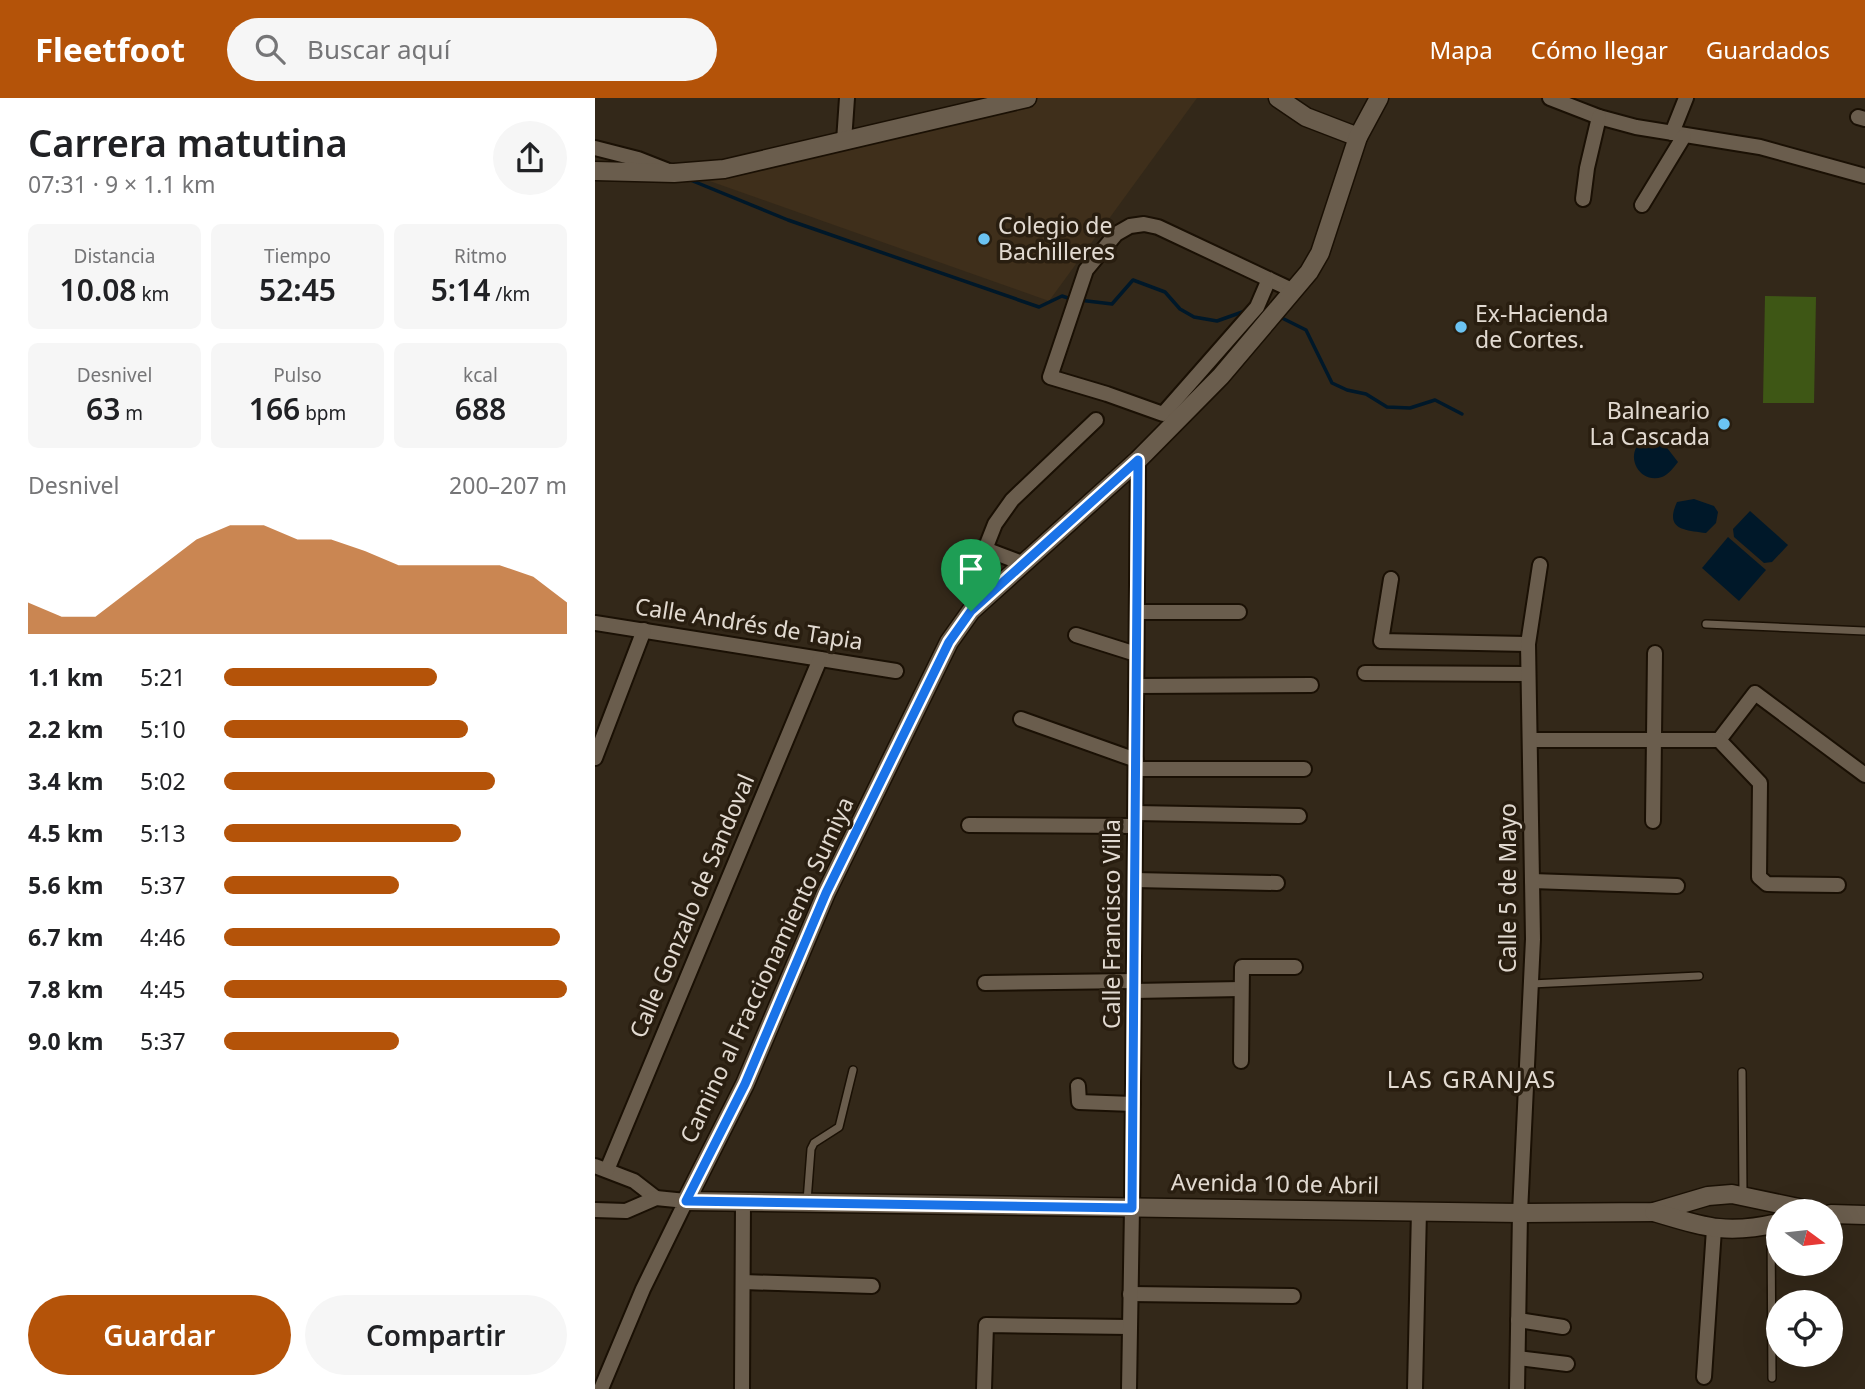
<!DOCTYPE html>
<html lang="es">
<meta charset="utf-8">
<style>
:root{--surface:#fff;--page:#f6f6f6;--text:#202124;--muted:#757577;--accent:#b45309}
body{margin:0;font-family:"Noto Sans",sans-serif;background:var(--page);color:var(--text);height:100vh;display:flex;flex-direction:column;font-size:26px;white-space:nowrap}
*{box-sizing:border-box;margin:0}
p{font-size:23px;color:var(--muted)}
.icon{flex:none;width:38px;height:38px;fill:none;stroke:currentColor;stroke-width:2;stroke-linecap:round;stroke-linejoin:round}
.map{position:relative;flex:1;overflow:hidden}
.details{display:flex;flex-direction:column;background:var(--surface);width:595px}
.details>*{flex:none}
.needle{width:46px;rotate:105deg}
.tools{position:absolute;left:1171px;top:1101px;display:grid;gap:14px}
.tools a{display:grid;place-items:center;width:77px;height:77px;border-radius:50%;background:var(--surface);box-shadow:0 7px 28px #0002;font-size:35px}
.pin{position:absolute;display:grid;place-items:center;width:60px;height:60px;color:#fff;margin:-72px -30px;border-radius:50% 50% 50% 0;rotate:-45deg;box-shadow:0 0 7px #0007}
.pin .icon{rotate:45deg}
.round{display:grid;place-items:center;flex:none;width:74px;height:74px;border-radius:37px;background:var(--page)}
.headline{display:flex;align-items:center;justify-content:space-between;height:119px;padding:0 28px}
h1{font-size:38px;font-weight:600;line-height:52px}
.stats{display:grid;grid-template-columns:repeat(3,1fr);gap:10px;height:119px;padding:7px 28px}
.stats div{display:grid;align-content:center;border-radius:10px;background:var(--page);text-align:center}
.stats b{font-size:30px;font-weight:600}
.stats small{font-size:19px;font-weight:400}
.stats p{font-size:19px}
.chart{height:196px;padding:14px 28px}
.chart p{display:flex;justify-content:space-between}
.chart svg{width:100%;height:126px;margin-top:7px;fill:var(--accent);opacity:.7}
.primary-button{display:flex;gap:14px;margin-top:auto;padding:14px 28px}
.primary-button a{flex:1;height:80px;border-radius:42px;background:var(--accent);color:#fff;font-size:28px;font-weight:600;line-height:80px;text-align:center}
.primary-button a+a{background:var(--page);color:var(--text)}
ul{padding:0 28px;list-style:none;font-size:23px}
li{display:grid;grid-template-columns:112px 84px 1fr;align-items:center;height:52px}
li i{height:18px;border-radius:9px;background:var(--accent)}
header{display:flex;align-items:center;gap:42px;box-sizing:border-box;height:98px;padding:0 35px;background:var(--accent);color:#fff}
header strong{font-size:33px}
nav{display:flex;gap:38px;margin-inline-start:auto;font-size:24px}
.search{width:490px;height:63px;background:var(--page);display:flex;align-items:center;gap:18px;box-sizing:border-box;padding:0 24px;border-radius:38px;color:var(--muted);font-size:26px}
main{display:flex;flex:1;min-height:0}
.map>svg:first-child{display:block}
.built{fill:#3f2f1b}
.green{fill:#3e5715}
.water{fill:#001829}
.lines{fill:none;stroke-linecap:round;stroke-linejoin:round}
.stream{stroke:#001829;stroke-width:3.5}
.lane-casing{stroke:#1a1004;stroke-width:10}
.street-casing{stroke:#1a1004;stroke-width:18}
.secondary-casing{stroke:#1a1004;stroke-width:21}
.lane{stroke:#6a5d4d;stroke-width:7}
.street{stroke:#6a5d4d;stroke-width:14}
.secondary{stroke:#6a5d4d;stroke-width:18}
.route-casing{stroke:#fff;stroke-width:14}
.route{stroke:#1a73e8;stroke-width:9}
.poi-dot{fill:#6bc3f2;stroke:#291e10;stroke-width:2.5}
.labels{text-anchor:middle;stroke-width:7;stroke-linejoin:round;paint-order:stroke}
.poi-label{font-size:23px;fill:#e2dad1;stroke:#291e10;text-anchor:start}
.street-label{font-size:23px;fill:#e2dad1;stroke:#291e10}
.neighbourhood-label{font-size:24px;letter-spacing:2px;fill:#e2dad1;stroke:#291e10}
</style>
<header>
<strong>Fleetfoot</strong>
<div class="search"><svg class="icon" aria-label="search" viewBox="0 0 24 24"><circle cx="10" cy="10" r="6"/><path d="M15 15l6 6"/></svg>Buscar aquí</div>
<nav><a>Mapa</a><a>Cómo llegar</a><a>Guardados</a></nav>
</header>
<main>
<section class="details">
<div class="headline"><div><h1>Carrera matutina</h1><p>07:31 · 9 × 1.1 km</p></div><a class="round"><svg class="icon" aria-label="share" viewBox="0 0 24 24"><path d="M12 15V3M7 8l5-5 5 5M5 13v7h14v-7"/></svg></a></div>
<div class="stats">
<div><p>Distancia</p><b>10.08<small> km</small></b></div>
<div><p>Tiempo</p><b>52:45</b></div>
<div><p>Ritmo</p><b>5:14<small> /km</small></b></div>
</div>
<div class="stats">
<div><p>Desnivel</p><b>63<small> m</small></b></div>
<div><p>Pulso</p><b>166<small> bpm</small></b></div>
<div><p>kcal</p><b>688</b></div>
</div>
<div class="chart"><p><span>Desnivel</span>200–207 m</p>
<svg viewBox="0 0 160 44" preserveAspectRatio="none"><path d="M0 44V33L10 38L20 38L30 29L40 20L50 11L60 6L70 6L80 11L90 11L100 15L110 20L120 20L130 20L140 20L150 24L160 33V44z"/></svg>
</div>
<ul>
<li><b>1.1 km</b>5:21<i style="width:62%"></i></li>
<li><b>2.2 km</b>5:10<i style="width:71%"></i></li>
<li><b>3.4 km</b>5:02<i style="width:79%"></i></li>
<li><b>4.5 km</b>5:13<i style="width:69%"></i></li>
<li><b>5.6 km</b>5:37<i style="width:51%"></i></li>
<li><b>6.7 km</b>4:46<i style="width:98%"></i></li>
<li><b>7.8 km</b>4:45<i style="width:100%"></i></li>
<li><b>9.0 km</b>5:37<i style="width:51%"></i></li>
</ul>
<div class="primary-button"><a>Guardar</a><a>Compartir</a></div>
</section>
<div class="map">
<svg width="1270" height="1291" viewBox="0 0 1270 1291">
<rect width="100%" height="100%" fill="#332819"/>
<!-- built -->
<polygon class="built" points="444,0 602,0 454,203 106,80"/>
<!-- green -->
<polygon class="green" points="1170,198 1221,199 1219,305 1168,305"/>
<!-- water -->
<g class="water">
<path d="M1059,333L1083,364C1079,369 1073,377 1067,379C1048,386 1032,364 1042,348C1046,342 1054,337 1059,333Z"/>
<path d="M1099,401L1119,408L1123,414L1121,425L1111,435C1090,432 1069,432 1082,404Z"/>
<polygon points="1155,413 1193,447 1177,464 1169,465 1139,439 1138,431"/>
<polygon points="1133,439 1171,472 1144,503 1107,470"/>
</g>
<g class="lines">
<!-- stream -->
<g class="stream">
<polyline points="93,81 193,122 444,209 467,198 476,201"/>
<polyline points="484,202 517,206 538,182 570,194 585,211 599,219 622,223 653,212"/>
<polyline points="685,219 711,232 737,285 752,292 771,296 792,309 815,310 840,302 867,316"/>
</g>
<!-- lane casing -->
<g class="lane-casing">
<g id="lane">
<polyline points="1111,526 1270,533"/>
<polyline points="936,886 1104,878"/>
<polyline points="1147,974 1148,1096"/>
<polyline points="212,1103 216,1051 219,1045 244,1029 258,972"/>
<polyline points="1176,1127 1177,1280"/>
</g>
</g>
<!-- street casing -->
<g class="street-casing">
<g id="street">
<polyline points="955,0 1004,19 1041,29 1165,49 1270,78"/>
<polyline points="1263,19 1270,21"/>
<polyline points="1077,35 1091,0"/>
<polyline points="249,43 252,0"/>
<polyline points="0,50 43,61 71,72"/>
<polyline points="988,101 992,70 1004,19"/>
<polyline points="1047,107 1089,38"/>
<polyline points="674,181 662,209 568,316 512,296 455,279 491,172 521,136 535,128 549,126 563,129 699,193"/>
<polyline points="390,451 427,465"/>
<polyline points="387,459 400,426 417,402 501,322"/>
<polyline points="796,481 786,543 933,546"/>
<polyline points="542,514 644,514"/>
<polyline points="0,525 301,573"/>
<polyline points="481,537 541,556"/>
<polyline points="770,575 933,576"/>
<polyline points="541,588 716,587"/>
<polyline points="426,621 541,662"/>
<polyline points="935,642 1124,642 1160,595 1270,677"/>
<polyline points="1124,642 1165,685 1164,779 1172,786 1243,787"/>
<polyline points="0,660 49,532"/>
<polyline points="541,671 709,671"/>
<polyline points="540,715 704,718"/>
<polyline points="1058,723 1060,555"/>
<polyline points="374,727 540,728"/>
<polyline points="540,782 682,785"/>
<polyline points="937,783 1082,788"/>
<polyline points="390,885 539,883"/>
<polyline points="539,893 646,891"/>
<polyline points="646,963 647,869 700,869"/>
<polyline points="483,988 484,1004 538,1006"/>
<polyline points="0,1068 39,1083 61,1100"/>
<polyline points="12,1072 225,561"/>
<polyline points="0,1112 31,1113 61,1100 91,1103 48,1191 6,1291"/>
<polyline points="148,1184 277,1188"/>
<polyline points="535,1196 698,1198"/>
<polyline points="923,1222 968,1229"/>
<polyline points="923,1260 972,1266"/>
<polyline points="1109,1279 1119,1131"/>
<polyline points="147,1291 148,1104"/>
<polyline points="389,1291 391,1227 534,1229"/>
<polyline points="534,1291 537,1110 543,362"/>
<polyline points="820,1291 824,1112"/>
<polyline points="922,1291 925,1115 938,841 933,546 945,467"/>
</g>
</g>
<!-- secondary casing -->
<g class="secondary-casing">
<g id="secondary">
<polyline points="683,0 711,19 763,39"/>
<polyline points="784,0 763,39 725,155 714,174 626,278 543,362 376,513 354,544 231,795 150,986 91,1103 925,1115 1059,1114 1113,1098 1137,1096 1218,1113"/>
<polyline points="0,73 79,75 129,71 432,0"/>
<path d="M1059,1114C1110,1129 1130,1137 1183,1125"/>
<polyline points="1236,1116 1270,1117"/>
</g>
</g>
<!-- lane -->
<use href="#lane" class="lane"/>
<!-- street -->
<use href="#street" class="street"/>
<!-- secondary -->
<use href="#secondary" class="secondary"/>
</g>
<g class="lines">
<!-- route casing -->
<g class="route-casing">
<polygon id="route" points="543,362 537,1110 91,1103 150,986 231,795 354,544 376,513"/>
</g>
<!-- route -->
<use href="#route" class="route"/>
</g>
<!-- markers -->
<g class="poi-dot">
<circle cx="389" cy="141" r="7"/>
<circle cx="866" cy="229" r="7"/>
<circle cx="1129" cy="326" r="7"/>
</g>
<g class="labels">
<!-- poi labels -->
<g class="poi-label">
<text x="403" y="136">Colegio de<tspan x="403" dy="26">Bachilleres</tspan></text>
<text x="880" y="224">Ex-Hacienda<tspan x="880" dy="26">de Cortes.</tspan></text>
<text x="1115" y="321" text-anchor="end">Balneario<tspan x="1115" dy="26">La Cascada</tspan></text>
</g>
<!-- street labels -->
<g class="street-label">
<text transform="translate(154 526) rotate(9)" y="8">Calle Andrés de Tapia</text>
<text transform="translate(913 790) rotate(-90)" y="8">Calle 5 de Mayo</text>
<text transform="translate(97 808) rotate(-67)" y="8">Calle Gonzalo de Sandoval</text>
<text transform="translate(517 826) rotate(-90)" y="8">Calle Francisco Villa</text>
<text transform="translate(172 872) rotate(-65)" y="8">Camino al Fraccionamiento Sumiya</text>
<text transform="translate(680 1086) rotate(1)" y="8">Avenida 10 de Abril</text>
</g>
<!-- neighbourhood labels -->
<g class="neighbourhood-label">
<text x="877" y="990">LAS GRANJAS</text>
</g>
</g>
</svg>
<div class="tools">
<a><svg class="needle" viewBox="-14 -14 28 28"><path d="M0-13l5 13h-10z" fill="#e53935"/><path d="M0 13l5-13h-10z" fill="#757577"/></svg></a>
<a><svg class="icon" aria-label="locate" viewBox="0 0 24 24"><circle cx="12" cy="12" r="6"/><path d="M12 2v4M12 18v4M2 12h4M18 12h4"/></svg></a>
</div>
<div class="pin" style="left:376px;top:513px;background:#1e9e55"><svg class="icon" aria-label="arrive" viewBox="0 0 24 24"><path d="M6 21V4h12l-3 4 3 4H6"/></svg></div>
</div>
</main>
